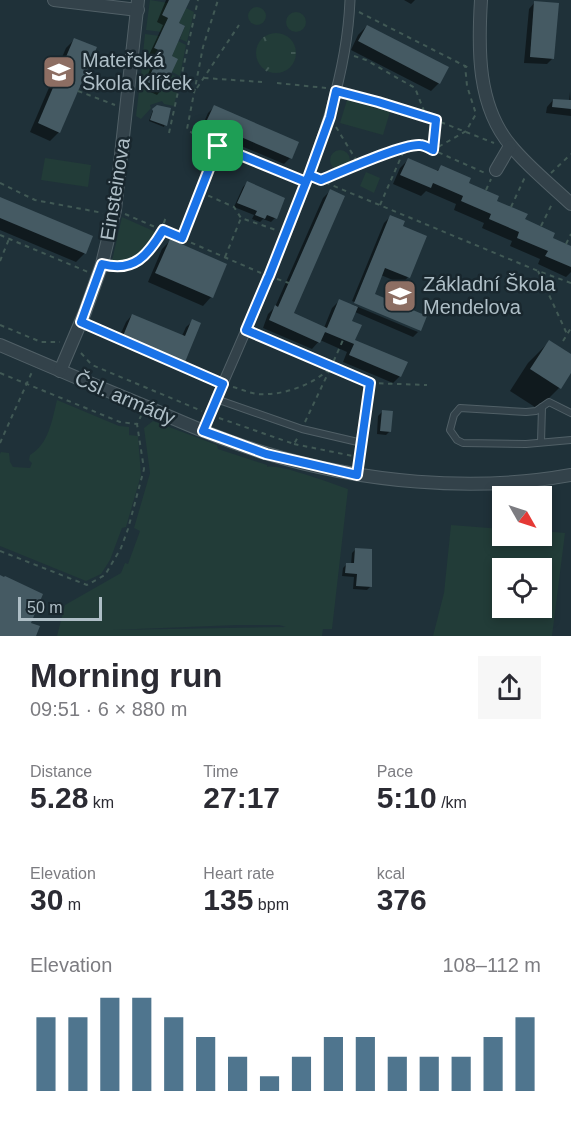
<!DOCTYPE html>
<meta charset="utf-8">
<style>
:root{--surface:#fff;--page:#f7f7f7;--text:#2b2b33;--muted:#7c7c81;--accent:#4f758e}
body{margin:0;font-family:Helvetica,sans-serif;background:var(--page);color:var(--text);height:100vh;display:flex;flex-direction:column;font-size:22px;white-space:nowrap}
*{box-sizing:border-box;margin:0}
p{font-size:20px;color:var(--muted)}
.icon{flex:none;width:33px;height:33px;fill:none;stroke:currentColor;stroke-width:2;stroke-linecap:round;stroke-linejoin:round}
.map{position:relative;height:636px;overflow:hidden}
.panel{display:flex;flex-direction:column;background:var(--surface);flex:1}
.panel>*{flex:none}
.needle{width:39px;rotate:129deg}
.buttons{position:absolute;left:492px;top:486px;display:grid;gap:12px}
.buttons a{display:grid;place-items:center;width:60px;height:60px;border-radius:0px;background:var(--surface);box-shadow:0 3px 9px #0003;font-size:30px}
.scale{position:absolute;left:18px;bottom:15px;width:84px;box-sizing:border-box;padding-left:6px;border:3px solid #aebec6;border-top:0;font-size:16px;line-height:21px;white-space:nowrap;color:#aebec6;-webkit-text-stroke:4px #19272e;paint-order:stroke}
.pin{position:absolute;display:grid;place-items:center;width:51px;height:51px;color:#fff;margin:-26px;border-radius:12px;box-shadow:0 3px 9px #0006}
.round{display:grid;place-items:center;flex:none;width:63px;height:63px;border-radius:0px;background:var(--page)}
.head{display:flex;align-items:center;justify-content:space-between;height:102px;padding:0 30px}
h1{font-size:33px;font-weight:800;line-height:45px}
.metrics{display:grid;grid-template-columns:repeat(3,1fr);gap:9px;height:102px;padding:6px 30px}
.metrics div{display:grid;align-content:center}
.metrics b{font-size:30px;font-weight:800}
.metrics small{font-size:16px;font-weight:400}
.metrics p{font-size:16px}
.chart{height:168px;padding:12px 30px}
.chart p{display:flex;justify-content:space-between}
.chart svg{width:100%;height:108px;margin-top:6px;stroke:var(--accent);stroke-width:6}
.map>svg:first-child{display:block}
.green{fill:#223c38;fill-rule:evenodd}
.shadow{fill:#0007}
.building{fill:#455a63}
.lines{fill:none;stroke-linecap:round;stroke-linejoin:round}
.service-casing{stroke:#516067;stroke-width:8}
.pedestrian-casing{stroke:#516067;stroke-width:11}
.minor-casing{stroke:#516067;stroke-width:14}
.path{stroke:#415955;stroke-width:2;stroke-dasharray:4.5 4.5;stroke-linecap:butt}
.service{stroke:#33424a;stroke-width:6}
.pedestrian{stroke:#33424a;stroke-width:9}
.minor{stroke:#33424a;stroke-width:12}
.route-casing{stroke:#fff;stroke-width:12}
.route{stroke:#1a73e8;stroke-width:8}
.labels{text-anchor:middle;stroke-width:5;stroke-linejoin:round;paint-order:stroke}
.poi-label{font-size:20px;fill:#aebec6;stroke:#19272e;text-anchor:start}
.street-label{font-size:20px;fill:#aebec6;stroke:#19272e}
</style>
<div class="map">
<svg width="571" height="636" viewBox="0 0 571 636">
<rect width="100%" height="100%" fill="#1f3139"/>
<!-- green -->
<g class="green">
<polygon points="150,0 168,3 162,15 168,18 162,32 146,30"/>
<circle cx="257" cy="16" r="9"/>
<polygon points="186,8 194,12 187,42 180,39 185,26 179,23"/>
<circle cx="296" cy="22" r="10"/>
<circle cx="276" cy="53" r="20"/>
<polygon points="145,34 160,36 154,48 161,51 154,66 142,63"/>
<polygon points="178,41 186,45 180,76 172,72 172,56"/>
<polygon points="142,67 153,68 147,82 164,89 171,74 180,79 174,106 164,104 162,101 150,105 151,108 141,119 136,116"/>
<polygon points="347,100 390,112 383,135 340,123"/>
<circle cx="340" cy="160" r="10"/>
<polygon points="45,158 91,165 88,187 41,180"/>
<polygon points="366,172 380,178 374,193 360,186"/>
<path d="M122,217L158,233C145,249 132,262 111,265Z"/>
<path d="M57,400L119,426L129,427V435L138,436L141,475L126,527L122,528L110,560L101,574L86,581L0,546V454L1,452L9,453L10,462L13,467L30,468L32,463L29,460L30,455C49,444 52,420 57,400Z"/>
<path d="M153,421L217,445L218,449L267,465V467C278,463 333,484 348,489L332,629H323L322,636H57L65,605L121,573L125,563L128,564L140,531L134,528L150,473L144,428ZM237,625H279L286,627L112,630Z"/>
<path d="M451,525L502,529V536H542V531L565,533L552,636H433L444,593ZM502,568H542V608H502Z"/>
</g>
<!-- shadow -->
<g class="shadow">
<polygon points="166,0 188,0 177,24 163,88 157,95 142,88 155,58 149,55 163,25 157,22"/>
<polygon points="404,0 415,0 411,4"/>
<polygon points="535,2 553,58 547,64 524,63 529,9"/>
<polygon points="367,26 439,83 431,91 351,50 358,35"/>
<polygon points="74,40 59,132 50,141 30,132 66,48"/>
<polygon points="570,92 571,116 546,113 547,107 553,100 569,102"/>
<polygon points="214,107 290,158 284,164 201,129 208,113"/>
<polygon points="169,109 164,127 149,121 153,110"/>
<polygon points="409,159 436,172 441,167 551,238 571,247 571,272 566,277 538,264 540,259 510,246 512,241 482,228 484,223 454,210 456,204 426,191 421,196 393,184 400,168"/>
<polygon points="247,183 275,218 271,222 263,219 260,222 252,219 254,215 234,207 243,187"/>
<polygon points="330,191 292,314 324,328 332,308 339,301 350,306 351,304 418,332 413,337 355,312 350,322 354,341 400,376 393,383 343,362 347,352 320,340 312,349 263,328 268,314 275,307 323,198"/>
<polygon points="0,198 91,237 84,254 76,262 0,230"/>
<polygon points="390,217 403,222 401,227 425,237 408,277 402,284 381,275 373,294 425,316 419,331 419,329 352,301 384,223"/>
<polygon points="170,241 211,297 203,306 148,282 162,249"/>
<polygon points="132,315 182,336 186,327 193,321 199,324 184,362 177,368 117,342 126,322"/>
<polygon points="549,342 571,356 571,370 559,388 538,409 510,391 528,363"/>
<polygon points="382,412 390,431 386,435 377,434 378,416"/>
<polygon points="356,549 371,586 367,590 353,589 354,577 342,576 343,568 347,564 351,565 352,553"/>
</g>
<!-- building -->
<g class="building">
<polygon points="169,0 190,0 179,23 185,26 172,56 178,59 164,89 147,82 161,51 154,48 168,18 162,15"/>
<polygon points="534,1 559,3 554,59 530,57"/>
<polygon points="367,25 449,67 440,84 358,41"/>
<polygon points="74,38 97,47 60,133 38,123"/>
<polygon points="553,99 571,100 571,109 552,107"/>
<polygon points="157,105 171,108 167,126 150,120 153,111 152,109"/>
<polygon points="214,105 299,142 292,159 206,122"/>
<polygon points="408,158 438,171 441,165 471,178 469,183 499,196 497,201 528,214 525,219 555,233 553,238 571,246 571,267 545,256 548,251 517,238 519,232 489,219 491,214 461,201 463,196 433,183 431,188 400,175"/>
<polygon points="247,181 285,198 277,219 267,215 265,219 255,215 257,211 237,203"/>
<polygon points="330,189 345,196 294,313 327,328 339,299 358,307 352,321 362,325 355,340 408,362 401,377 349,355 354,344 325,332 326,330 320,343 269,320 275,305 278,307"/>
<polygon points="0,197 93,236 86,254 0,218"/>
<polygon points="390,215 405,221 403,226 427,236 410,278 385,268 375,294 427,316 421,331 354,303"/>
<polygon points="170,239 227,264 213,298 155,273"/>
<polygon points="132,314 185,336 192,319 201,323 185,362 123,336"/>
<polygon points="549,340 571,354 571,373 561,389 530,369"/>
<polygon points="382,410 393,411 391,432 380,431"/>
<polygon points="355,548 372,549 372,587 356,586 357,574 345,573 346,563 354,563"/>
<polygon points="0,575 4,577 5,576 43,594 31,623 40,626 36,636 0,636"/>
</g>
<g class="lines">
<!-- service casing -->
<g class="service-casing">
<g id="service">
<polyline points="571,413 549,402 536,411 526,412 460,408 454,415 450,430 457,440 463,443 526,444 571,440"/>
<polyline points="203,431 216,399 302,429 362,443 357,474"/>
<polyline points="541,442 542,407"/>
</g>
</g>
<!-- pedestrian casing -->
<g class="pedestrian-casing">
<path id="pedestrian" d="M216,399C243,338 269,277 294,214C321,145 347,75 350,0"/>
</g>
<!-- minor casing -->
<g class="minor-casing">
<g id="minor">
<polyline points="54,0 138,10"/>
<path d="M481,0C478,49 477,106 511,146C528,167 551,185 571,204"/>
<polyline points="496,170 510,146"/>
<path d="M0,345C49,366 98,387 147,407C186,424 225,441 265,453C361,482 472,493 571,475"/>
<polyline points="60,371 85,312 102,264 115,210 138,0"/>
</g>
</g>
<!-- path -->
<g class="path">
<polyline points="359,12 469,68"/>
<polyline points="264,37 266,42"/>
<polyline points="291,53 296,53"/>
<polyline points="354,56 366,60 415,88 426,116"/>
<polyline points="266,71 270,66"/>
<polyline points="204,78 262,82"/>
<polyline points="277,83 326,88"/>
<polyline points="197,88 239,25"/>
<polyline points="78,91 115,105"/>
<polyline points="346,94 420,114 494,143"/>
<polyline points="436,120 433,150 485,173"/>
<polyline points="336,127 358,163"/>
<polyline points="169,133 198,0"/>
<polyline points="218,146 196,136 187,129 203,47 218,0"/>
<polyline points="551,173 571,154"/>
<polyline points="317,179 538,271 571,283"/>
<path d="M321,180C338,173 404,143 420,145C424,145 429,148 433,150L466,131L476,114L467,86L465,65"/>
<polyline points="0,183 35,200 103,213"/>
<polyline points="486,190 491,179"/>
<polyline points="200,192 234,207 241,218 276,230"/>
<polyline points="380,205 405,148"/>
<polyline points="511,207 525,177"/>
<polyline points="125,214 261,273"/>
<polyline points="541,226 553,202"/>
<polyline points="0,235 88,272"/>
<polyline points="182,238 218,146 298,179"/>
<polyline points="566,244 571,234"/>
<polyline points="225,257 241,218"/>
<polyline points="0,261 9,239"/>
<path d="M113,267C141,269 160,240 166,216"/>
<polyline points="538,271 567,334"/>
<polyline points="277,279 289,283"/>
<polyline points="0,325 41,342 60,342"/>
<polyline points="90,326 214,380"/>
<polyline points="254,334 331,367 343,340"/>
<polyline points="563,341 571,328"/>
<polyline points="81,353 92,365 202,411"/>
<polyline points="331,367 370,383 363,436"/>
<polyline points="0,373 120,422 137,424"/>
<polyline points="370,383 427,385"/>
<path d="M233,387C241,389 249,393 257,394C281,396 311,386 329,369"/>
<polyline points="219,418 294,444 299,435"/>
<polyline points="305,422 331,367"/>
<polyline points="0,443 32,372"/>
<polyline points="294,444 353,456"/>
<polyline points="0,551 87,585 105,575 121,548 128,529 144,469 137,424 141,416"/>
</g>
<!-- service -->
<use href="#service" class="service"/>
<!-- pedestrian -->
<use href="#pedestrian" class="pedestrian"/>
<!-- minor -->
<use href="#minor" class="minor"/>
</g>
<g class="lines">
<!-- route casing -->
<g class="route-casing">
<path id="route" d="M218,146L182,238L163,230C148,255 134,273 102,264L81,322L223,384L203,431L266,454L357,475L370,383L246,330L268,278L269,276L306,182L309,175L330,117L336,91L378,102L436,120L433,150C429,148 424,145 420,145C404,143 338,173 321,180L309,175L306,182L218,146"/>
</g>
<!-- route -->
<use href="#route" class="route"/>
</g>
<!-- icons -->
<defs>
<g id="school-square" transform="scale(1.725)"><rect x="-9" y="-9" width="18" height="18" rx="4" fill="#8d6e63" stroke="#19272e"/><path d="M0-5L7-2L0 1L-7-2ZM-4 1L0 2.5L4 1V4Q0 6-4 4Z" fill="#fff"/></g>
</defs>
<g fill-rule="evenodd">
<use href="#school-square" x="59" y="72"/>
<use href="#school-square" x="400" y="296"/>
</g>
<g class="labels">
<!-- poi labels -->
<g class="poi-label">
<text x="82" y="67">Mateřská<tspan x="82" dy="23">Škola Klíček</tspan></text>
<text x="423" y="291">Základní Škola<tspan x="423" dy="23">Mendelova</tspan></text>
</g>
<!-- street labels -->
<g class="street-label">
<text transform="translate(115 189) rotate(-81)" y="7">Einsteinova</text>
<text transform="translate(125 398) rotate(23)" y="7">Čsl. armády</text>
</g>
</g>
</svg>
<div class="buttons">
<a><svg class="needle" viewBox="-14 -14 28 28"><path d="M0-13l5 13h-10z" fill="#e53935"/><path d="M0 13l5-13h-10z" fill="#7c7c81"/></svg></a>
<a><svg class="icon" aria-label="locate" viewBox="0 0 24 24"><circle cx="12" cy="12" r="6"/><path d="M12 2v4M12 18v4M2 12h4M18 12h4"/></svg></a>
</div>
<div class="scale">50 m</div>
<div class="pin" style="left:218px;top:146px;background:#1e9e55"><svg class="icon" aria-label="arrive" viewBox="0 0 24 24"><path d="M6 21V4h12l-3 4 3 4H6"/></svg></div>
</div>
<section class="panel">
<div class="head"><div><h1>Morning run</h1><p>09:51 · 6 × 880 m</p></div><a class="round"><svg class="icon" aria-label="share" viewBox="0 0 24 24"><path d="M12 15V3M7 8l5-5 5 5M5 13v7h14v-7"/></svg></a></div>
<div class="metrics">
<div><p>Distance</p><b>5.28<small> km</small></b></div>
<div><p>Time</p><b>27:17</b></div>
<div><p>Pace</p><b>5:10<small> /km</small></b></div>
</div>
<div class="metrics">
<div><p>Elevation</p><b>30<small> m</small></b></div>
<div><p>Heart rate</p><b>135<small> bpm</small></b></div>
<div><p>kcal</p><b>376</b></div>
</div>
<div class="chart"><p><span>Elevation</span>108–112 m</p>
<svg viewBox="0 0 160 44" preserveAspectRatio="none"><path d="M5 44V14M15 44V14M25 44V6M35 44V6M45 44V14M55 44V22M65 44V30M75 44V38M85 44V30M95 44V22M105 44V22M115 44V30M125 44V30M135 44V30M145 44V22M155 44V14"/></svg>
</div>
</section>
